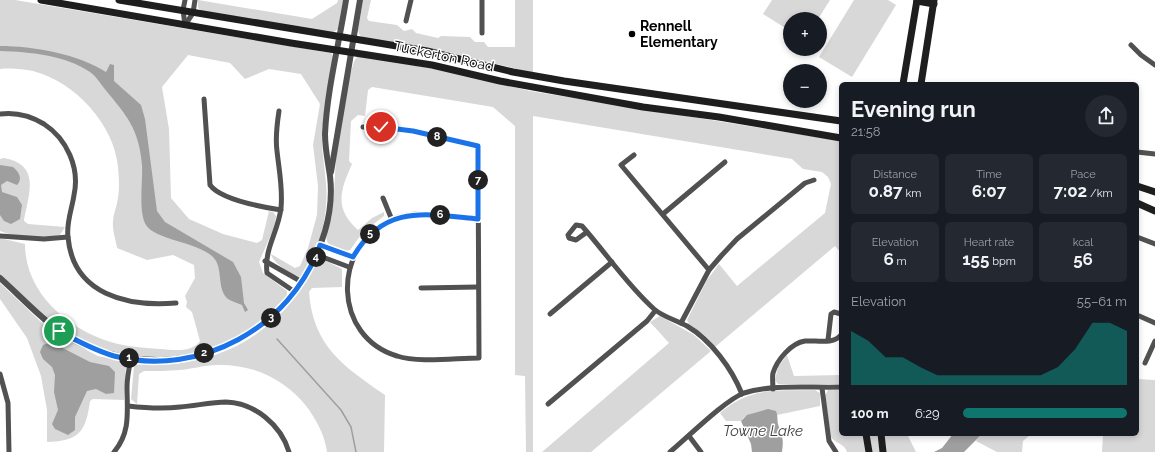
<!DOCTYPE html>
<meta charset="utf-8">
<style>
:root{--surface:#171b24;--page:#242831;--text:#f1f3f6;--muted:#9ea1a6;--accent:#0f766e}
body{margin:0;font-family:Raleway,sans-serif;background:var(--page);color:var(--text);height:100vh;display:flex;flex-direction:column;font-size:15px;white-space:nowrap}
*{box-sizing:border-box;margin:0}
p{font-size:13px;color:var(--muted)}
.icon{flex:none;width:22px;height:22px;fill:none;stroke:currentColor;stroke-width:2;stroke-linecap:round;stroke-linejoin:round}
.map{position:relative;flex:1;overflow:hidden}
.drawer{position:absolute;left:839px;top:82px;width:300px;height:354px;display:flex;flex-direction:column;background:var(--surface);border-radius:6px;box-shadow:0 2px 6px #0003}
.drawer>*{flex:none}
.buttons{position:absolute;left:783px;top:12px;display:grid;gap:8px}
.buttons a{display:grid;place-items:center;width:44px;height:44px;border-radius:50%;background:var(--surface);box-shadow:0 2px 6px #0003;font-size:20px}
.pin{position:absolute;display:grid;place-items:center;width:34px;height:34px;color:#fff;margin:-17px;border:2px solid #fff;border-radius:50%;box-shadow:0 1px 4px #0007}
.km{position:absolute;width:20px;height:20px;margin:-10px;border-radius:50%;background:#222;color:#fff;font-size:11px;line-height:20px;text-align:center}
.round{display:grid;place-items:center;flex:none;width:42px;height:42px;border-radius:21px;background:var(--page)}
.summary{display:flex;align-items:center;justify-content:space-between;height:68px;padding:0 12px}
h1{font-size:22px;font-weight:700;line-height:30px}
.metrics{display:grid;grid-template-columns:repeat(3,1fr);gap:6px;height:68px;padding:4px 12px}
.metrics div{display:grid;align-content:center;border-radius:6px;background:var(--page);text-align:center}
.metrics b{font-size:17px;font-weight:700}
.metrics small{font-size:11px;font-weight:400}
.metrics p{font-size:11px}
.chart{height:112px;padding:8px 12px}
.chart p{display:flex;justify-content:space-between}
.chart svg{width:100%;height:72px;margin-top:4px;fill:var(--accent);opacity:.7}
ul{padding:0 12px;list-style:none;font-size:13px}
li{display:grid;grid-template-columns:64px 48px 1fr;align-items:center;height:30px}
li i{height:10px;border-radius:5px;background:var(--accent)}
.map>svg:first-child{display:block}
.green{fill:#d8d8d8}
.water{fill:#9f9f9f}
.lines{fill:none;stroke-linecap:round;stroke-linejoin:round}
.stream{stroke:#9f9f9f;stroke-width:1.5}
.minor{stroke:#515151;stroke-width:5}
.tertiary{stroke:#515151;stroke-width:6}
.secondary{stroke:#1e1e1e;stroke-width:7}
.route-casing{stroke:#fff;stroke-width:8}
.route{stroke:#1a73e8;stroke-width:5}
.poi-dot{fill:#000;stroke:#fff;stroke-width:1.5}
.labels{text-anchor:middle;stroke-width:3;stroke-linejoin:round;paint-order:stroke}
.poi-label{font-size:14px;font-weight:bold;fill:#000;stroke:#fff;text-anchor:start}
.street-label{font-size:14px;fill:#000;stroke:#fff}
.water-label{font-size:15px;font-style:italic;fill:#404040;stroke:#fff}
</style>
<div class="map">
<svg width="1155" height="452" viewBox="0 0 1155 452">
<rect width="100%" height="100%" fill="#fff"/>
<!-- green -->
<g class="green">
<path d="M0,0H15L331,53L332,54C336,64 323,117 322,133C321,150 325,167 326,184C329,214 319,253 301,277C292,276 272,262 271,254L295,268L300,266L308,248L317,215L318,186L313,145L320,104L301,74L269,69L245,79L230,63L188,55L162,87L169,129L171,198L189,219L223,234L257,243L262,240L269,211L273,212L276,216L274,228L259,262L263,273L287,291V296C269,315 251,330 227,343C176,370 106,358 59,328C37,313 20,292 0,275V238L25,244C25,295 72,333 118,344C132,347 146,348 160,349C173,350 192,353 200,341L192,312L186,307L187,302L185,296L195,278L194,265L173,255L147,260L117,248C116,240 112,230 113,221C113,215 116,209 117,203C120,191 119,179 118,167C114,124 75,82 33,71C23,69 11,68 0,69Z"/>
<polygon points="198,0 312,19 337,3 338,0 343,0 338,29 332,33 202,11 198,8"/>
<polygon points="363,0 371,0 367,18 369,21 397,25 404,31 412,29 416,33 438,38 441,36 470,37 475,42 484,42 488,47 515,47 515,0 533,0 533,73 448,52 363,38 359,34 358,30"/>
<polygon points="772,0 830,0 818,19 790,19 790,31 763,14"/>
<polygon points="854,0 888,0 896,5 852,77 819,57"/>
<path d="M361,56L452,72L530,91L841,141V253L835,246L715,347L707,337L689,324L687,320L707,280L719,264L737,286L825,213L831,184L828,177L822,172L803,169L792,159L533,116V452H526L525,376L515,375V126L493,107L372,87L368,90L365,116L358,115L351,121L349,161L352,164C340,191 334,208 358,230L372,218L384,212V216L363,232L350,250L345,251L329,244C323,239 329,226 331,219C335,200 334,180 336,161C338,146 349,63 357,57Z"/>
<path d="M4,158C41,165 29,193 24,221L28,224L65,227L60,235C43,240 17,238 0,231V159Z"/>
<path d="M324,260L342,269V287L312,288L309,292C313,346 343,366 385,395L384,452H327C325,434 313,413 301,400C279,376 249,364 217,365C205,365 192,369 180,370C168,371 156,371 144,371L139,374L137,404L131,399L134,366C143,361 159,365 170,364C199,362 231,352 255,335C276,320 294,302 307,280C311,273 315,260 324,260Z"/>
<path d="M0,283L40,321L59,336L98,356L119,360L126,365L124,400L93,399L90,401C86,432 79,441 47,442V410L41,376L27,338L0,299Z"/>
<polygon points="660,316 694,335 711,351 591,452 542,452 669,343 650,322"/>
<polygon points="787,355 794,376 841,375 841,384 778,384 775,380 778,367"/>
<polygon points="1137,379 1155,380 1155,452 1102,452 1103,434 1137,434"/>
<path d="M841,389V434H877L880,452H847C844,443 836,444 831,437L825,396L828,390Z"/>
<path d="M815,390L820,393V406L777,415L776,411L744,417L741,421H726L720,413C751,386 777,391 815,390Z"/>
<polygon points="884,434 907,434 916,452 886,452"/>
<polygon points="982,434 1031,434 1023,441 1022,452 997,452 976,441"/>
</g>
<!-- water -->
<g class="water">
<path d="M0,46C33,46 78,54 106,72L110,64L114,65V81L141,105L145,119L157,211L165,222L233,262L241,277L244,303L248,310L245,312L242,305C237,303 231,301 228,299C216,289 224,268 213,257C198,242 155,240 146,225C138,212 143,181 142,165C139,128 126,115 104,88C100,83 96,76 90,72C65,55 30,52 0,51Z"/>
<path d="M0,165L13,167C19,172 23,179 17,185L7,181L1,185L2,192L17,197L22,205L20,219L11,224L4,221L0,215Z"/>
<polygon points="51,342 90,362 109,366 115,372 114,393 106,394 96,389 87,391 75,417 75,430 68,435 55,429 52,424 58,410 54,392 55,375 52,367 43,359 40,352 43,345"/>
<path d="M768,409L776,411C778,415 777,419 778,424C782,438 784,436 782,452H752L751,444L741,421L747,415Z"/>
<polygon points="953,434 982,434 964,452 934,452 942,448"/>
</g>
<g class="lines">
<!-- stream -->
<polyline class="stream" points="277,339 341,410 351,427 356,452"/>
<!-- minor -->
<g class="minor">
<polyline points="185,0 183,10 185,25"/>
<polyline points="482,0 482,33"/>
<polyline points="406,21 411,0"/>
<polyline points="185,25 193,13 195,0"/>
<polyline points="1131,45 1141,55 1155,65"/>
<path d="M204,99L210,185C221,200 262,207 281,210"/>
<path d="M279,111C277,124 275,137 277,151C279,170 283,188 281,208C278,233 264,248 267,273L295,292"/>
<path d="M0,114C15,112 31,116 44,124C67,139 80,168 74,195C72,209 66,223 68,237C73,295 128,307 176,303"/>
<path d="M363,127L413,131L478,146L479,358C456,358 418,363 397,356C333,337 331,247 391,220C417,208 450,216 478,219"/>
<polyline points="1137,152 1155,154"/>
<polyline points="634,155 621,165 709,270"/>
<polyline points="383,198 392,220"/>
<polyline points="663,214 725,162"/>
<path d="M587,232L576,240L569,238L568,235L576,225L582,226C606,253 627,285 654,309C663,317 676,320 687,326C711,340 732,369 742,394"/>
<polyline points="0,236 44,239 68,237"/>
<polyline points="1137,237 1155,244"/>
<polyline points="320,245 353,257"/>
<polyline points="317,255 349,267"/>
<polyline points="265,261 302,282"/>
<polyline points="421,288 478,287"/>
<polyline points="550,314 612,262"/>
<polyline points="1137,315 1155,323"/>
<polyline points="681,323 709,270 721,256 737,239 805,183 814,180"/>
<polyline points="828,340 831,314 834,312 841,314"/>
<polyline points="1145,363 1155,341"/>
<polyline points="0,374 8,403 9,452"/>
<polyline points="822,388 829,441 836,452"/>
<path d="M773,389C773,384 772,378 773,373C777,360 791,343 805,341C816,340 833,345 841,335"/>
<polyline points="548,404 647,321 655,311"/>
<path d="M128,406C146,408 163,409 180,407C195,406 211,402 226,402C255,403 281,425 289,452"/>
<polyline points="689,436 701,452"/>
<path d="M114,452C131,432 127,411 127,387C127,377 129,368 131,359"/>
<path d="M670,452C687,438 725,400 744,393C772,384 811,388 841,387"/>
</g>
<!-- tertiary -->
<g class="tertiary">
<polyline points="331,172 360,0"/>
<path d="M0,278C27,302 52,332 86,346C187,387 295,335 325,231C330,214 332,193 330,176C328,162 325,149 325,134C327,90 339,44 346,0"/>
</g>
<!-- secondary -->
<g class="secondary">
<polyline points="41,0 291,43 432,65 500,81 643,107 719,117 841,138"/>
<polyline points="119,0 427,51 513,72 564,81 841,121"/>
<polyline points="917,1 934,4"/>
<polyline points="903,84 917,0"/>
<polyline points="921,84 934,0"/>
<polyline points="1137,186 1155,192"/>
<polyline points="1137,203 1155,211"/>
<polyline points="866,434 869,452"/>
<polyline points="881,434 883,452"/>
</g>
</g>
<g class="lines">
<!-- route casing -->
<g class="route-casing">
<path id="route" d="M59,331C77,341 94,350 114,356C200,378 291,327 320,245L353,257C384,204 425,214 478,219V146L413,131L381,127"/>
</g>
<!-- route -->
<use href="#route" class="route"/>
</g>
<!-- markers -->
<circle class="poi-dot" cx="632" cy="34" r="4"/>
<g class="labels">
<!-- poi labels -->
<g class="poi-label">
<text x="640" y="31">Rennell<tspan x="640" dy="16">Elementary</tspan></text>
</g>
<!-- street labels -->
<g class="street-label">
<text transform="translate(444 56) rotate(12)" y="5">Tuckerton Road</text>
</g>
<!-- water labels -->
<g class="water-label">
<text x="763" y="436">Towne Lake</text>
</g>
</g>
</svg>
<div class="buttons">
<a>+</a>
<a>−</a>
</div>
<div class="pin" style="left:59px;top:331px;background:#1e9e55"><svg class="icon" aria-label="arrive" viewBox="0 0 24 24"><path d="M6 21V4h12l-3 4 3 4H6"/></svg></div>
<div class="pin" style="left:381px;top:127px;background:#d93025"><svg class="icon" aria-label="check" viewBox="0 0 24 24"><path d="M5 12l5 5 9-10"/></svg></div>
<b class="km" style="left:129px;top:358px">1</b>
<b class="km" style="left:204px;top:353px">2</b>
<b class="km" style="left:271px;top:318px">3</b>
<b class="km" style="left:316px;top:257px">4</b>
<b class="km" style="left:370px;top:234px">5</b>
<b class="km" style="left:440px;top:215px">6</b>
<b class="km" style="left:478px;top:180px">7</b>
<b class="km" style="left:437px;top:137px">8</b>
<section class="drawer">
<div class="summary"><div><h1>Evening run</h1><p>21:58</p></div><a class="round"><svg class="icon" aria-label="share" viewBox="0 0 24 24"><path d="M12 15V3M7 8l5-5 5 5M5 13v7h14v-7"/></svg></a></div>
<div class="metrics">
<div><p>Distance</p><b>0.87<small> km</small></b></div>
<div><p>Time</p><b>6:07</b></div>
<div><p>Pace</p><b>7:02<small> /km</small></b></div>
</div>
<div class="metrics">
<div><p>Elevation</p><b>6<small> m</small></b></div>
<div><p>Heart rate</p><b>155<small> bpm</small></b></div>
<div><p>kcal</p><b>56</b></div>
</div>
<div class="chart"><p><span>Elevation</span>55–61 m</p>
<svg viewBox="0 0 160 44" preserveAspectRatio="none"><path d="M0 44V11L10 17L20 27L30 27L40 33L50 38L60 38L70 38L80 38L90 38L100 38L110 38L120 33L130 22L140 6L150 6L160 11V44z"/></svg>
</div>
<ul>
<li><b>100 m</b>6:29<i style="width:100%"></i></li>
</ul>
</section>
</div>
